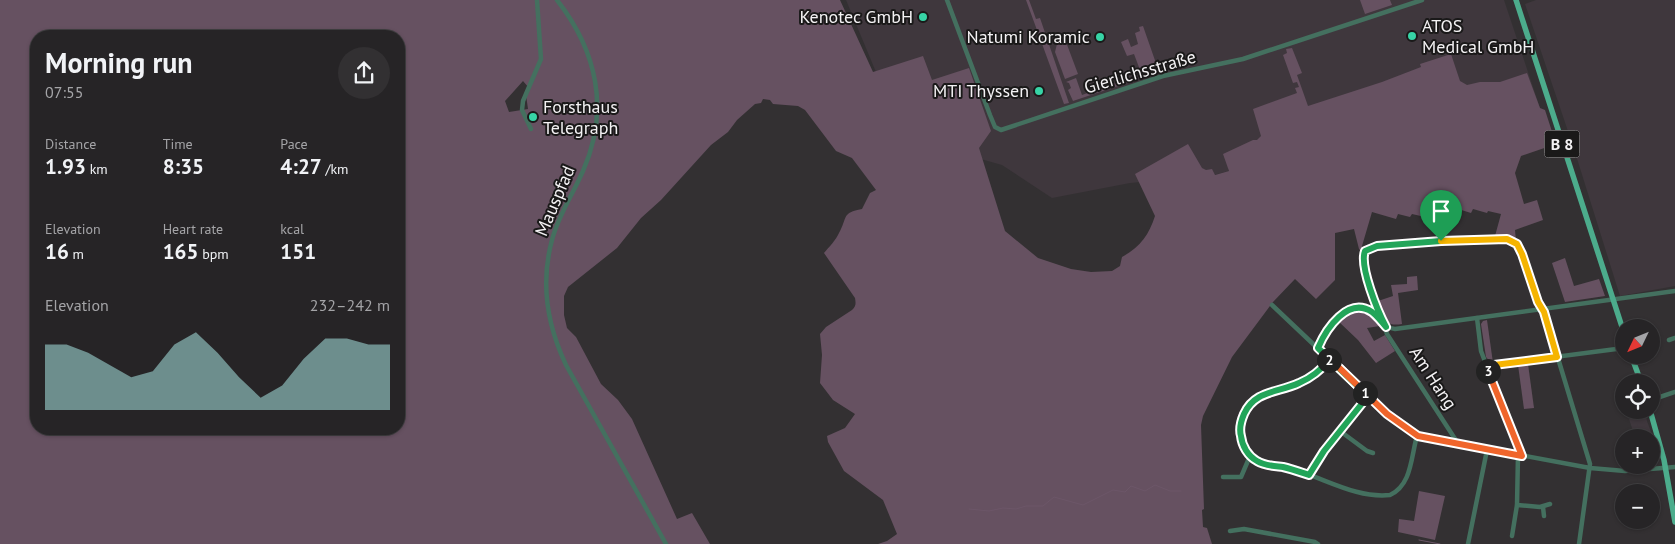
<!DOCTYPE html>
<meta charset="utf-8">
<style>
:root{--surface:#262426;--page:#323032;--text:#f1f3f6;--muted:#a4a4a7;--line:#424143;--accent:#8bbbb9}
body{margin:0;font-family:"PT Sans",sans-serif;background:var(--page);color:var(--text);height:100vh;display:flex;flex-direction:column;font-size:19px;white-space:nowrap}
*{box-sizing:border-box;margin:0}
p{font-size:16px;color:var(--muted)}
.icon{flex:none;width:28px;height:28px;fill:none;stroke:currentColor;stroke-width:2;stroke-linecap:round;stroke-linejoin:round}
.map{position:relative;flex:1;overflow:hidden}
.drawer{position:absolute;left:30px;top:30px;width:375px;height:405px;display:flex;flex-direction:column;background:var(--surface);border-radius:20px;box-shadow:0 1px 4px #0004,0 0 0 1px var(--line)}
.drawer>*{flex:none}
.needle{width:32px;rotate:227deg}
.fabs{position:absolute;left:1615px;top:319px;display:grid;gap:10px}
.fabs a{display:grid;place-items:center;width:45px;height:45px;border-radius:50%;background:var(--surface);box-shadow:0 1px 4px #0004,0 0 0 1px var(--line);font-size:25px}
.pin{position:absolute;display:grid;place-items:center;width:42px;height:42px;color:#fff;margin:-51px -21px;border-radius:50% 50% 50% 0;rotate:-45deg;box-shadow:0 0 5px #0007}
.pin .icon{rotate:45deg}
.km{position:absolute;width:25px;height:25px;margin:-12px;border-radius:50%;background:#222;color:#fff;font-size:14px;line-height:25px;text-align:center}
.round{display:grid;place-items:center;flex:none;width:52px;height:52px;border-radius:26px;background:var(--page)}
.overview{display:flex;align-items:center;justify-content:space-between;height:85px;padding:0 15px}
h1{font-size:28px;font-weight:800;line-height:38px}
.figures{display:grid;grid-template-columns:repeat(3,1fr);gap:8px;height:85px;padding:5px 15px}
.figures div{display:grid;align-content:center}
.figures b{font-size:21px;font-weight:800}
.figures small{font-size:14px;font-weight:400}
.figures p{font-size:14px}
.chart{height:140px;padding:10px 15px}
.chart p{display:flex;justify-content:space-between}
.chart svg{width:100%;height:90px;margin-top:5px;fill:var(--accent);opacity:.7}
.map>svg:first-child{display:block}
.built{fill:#3f373d}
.green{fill:#665161;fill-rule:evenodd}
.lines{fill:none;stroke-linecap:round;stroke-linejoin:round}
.stream{stroke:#6c5668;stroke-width:1}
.minor{stroke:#44705f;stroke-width:4.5}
.major{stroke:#4cac8c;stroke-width:5.5}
.split-1-casing{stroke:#fff;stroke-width:10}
.split-2-casing{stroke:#fff;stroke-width:10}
.split-3-casing{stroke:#fff;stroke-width:10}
.split-4-casing{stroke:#fff;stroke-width:10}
.split-1{stroke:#22a559;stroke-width:6}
.split-2{stroke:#22a559;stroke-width:6}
.split-3{stroke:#f0652b;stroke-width:6}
.split-4{stroke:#f5b400;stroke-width:6}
.poi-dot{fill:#37d4a6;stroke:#1a1919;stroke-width:2}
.labels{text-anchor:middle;stroke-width:4;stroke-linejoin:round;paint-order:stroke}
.shield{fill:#1a1919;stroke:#b3b1b2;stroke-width:1}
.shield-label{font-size:16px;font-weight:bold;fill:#f4f2f4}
.poi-label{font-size:18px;fill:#f4f2f4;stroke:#1a1919;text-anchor:end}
.street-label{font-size:18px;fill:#f4f2f4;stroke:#1a1919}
</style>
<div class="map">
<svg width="1675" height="544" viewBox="0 0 1675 544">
<rect width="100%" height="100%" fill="#333032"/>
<!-- built -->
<g class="built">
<polygon points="846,0 1504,0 1540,108 1228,168 1229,171 1214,175 1130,183 1052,198 1002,165 903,137"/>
<polygon points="1536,0 1675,0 1675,286 1620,296 1574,149 1525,4"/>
<polygon points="1646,416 1647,421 1654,440 1651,441 1651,438 1635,437 1629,419"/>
</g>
<!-- green -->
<g class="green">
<path d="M0,0H840L873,72L923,56L932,80L969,68L991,131L979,148L1005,231L1038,258L1071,269L1091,272L1112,271L1120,266L1122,257C1140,247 1149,235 1155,216L1135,174L1188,144L1202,168L1206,170L1212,169L1215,175L1229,171L1223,154L1253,140H1257L1261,136L1253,109L1297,93L1295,88L1299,87L1297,82L1293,83L1283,55L1287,53L1286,49L1292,48L1302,73L1297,75L1308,106L1382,82L1421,67L1420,64L1451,54L1460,81L1467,85L1480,82H1500L1527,73L1540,108L1545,110L1556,144L1521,156L1515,173L1524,204L1537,200L1543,220L1515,230L1516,241L1509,237L1495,236L1501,214L1488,211L1487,213L1473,209L1471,213L1458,209L1456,215L1442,211L1441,215L1427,211L1425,217L1412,214L1410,217L1398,214L1396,219L1372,212L1362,246V252L1359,249L1354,229L1335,233V280L1316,299L1295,279L1273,302L1232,357L1203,416L1201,425L1204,509L1202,510L1203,527L1207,528L1212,544H878L887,541L897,534L883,500L844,471L828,442L827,436L845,428L855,414L833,400L820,383L822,355L820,334L826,327L852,310C856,306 856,304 855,298L824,253C829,247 836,240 839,233C848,217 841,213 862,209L870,193L876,190L852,158L836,151L805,110L798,106L773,104L770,100L763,99L761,103L755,104L737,120L728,132L711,145L661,200L641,218L617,248L568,287L564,296V315L567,328L576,337L601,384L618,400L632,419L677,519L692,513L710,544H0ZM36,36H399V429H36ZM523,81L529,88L526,95L528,109L509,112L505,101Z"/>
<polygon points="1026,0 1029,0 1036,19 1040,18 1069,103 1064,104"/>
<polygon points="1360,0 1390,0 1392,5 1365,14"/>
<polygon points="1143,26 1158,69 1156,73 1143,78 1134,54 1127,56 1121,42 1128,39 1131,47 1138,44 1135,33 1140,31 1139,27"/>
<polygon points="1063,34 1078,74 1065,79 1055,52 1059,36"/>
<polygon points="1138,75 1139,79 1112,88 1110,85 1108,86 1109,89 1073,101 1068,90 1071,88 1069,83 1066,82 1076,78 1082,95"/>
<polygon points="1565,258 1574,286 1599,279 1605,296 1565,302 1552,263"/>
<path d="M1417,276L1418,290L1398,293L1402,324C1382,327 1383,317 1378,301L1393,296L1391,285L1407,284V277Z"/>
<path d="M1351,311C1364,310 1373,314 1380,326L1367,328L1374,341L1385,335L1395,351L1376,363L1358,340L1338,321L1344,315Z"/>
<polygon points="1487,320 1493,363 1491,363 1486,357 1481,324 1483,321"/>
<polygon points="1528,364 1534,408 1524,409 1518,365"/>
<polygon points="1419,491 1445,496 1435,540 1398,532 1399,519 1414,521"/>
</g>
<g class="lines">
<!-- stream -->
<g class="stream">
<polyline points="969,509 989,511 1003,508 1016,509 1026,506 1043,506 1054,497 1083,505 1113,490 1125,492 1131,486 1145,491 1155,485 1170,491 1181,491"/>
<polyline points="1419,540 1440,544"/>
</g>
<!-- minor -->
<g class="minor">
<path d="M557,0C597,51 610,110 583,171C573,194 558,216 552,240C540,284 547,325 566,365L666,544"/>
<polyline points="947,0 990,115 995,127 1001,130 1163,76 1243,59 1422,0"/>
<polyline points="531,129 522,110 523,101 541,59 537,0"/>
<polyline points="1272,305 1387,414 1417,436 1590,468 1625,471 1675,467"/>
<polyline points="1477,318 1481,351 1521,456"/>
<polyline points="1669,340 1675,338"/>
<path d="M1318,348C1327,328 1349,296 1373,314C1382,320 1384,328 1395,329L1675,291"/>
<path d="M1330,359C1321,370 1310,379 1297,384C1276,393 1254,391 1244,415C1241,422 1239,430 1241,437C1246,464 1265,464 1287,468C1320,475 1354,499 1390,495C1412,485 1411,456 1417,436"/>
<polyline points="1486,366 1624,348"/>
<polyline points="1651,400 1675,392"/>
<polyline points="1340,431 1367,451 1373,453"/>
<polyline points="1459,445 1387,334 1364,263 1364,254 1367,249 1377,246 1489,238 1507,239 1518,246 1538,302 1544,312 1590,464 1579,544"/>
<polyline points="1518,455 1517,505 1540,507 1550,504"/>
<polyline points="1309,475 1324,451 1368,396"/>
<polyline points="1223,477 1241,477 1250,456"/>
<polyline points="1543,507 1544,516"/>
<polyline points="1230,531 1244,529 1315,542 1318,544"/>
<polyline points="1512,536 1517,505"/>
<polyline points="1468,544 1487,450"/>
</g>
<!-- major -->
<g class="major">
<polyline points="1516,0 1624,333"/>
<polyline points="1631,355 1641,382"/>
<polyline points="1650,410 1664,460 1675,522"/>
</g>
</g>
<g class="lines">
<!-- split-1 casing -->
<g class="split-1-casing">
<path id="split-1" d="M1365,393L1318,348C1326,329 1348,296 1372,312C1377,316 1382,322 1386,327C1378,312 1359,266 1365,251L1377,246L1441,241"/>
</g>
<!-- split-2 casing -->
<g class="split-2-casing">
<path id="split-2" d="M1329,360C1321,370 1311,378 1299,383C1278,393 1255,390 1244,414C1241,421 1239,429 1241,436C1242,446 1248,456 1257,461C1265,466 1274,466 1283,467C1292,469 1300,472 1309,475L1324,451L1368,396L1365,393"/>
</g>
<!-- split-3 casing -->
<g class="split-3-casing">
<polyline id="split-3" points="1329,360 1330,359 1387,414 1418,436 1522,456 1488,371"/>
</g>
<!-- split-4 casing -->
<g class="split-4-casing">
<polyline id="split-4" points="1441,241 1507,239 1517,244 1522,254 1538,302 1544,312 1557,357 1486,366 1488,371"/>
</g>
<!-- split-1 -->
<use href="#split-1" class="split-1"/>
<!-- split-2 -->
<use href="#split-2" class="split-2"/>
<!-- split-3 -->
<use href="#split-3" class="split-3"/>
<!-- split-4 -->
<use href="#split-4" class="split-4"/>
</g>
<!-- markers -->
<g class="poi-dot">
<circle cx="923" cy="17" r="5"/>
<circle cx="1412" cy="36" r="5"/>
<circle cx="1100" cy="37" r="5"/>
<circle cx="1039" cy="91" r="5"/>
<circle cx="533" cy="117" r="5"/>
</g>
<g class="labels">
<!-- shield labels -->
<rect class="shield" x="1544.5" y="130.5" width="35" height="27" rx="4"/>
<g class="shield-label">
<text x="1562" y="150">B 8</text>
</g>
<!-- poi labels -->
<g class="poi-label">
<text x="913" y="23">Kenotec GmbH</text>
<text x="1422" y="32" text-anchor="start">ATOS<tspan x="1422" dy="21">Medical GmbH</tspan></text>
<text x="1090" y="43">Natumi Koramic</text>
<text x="1029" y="97">MTI Thyssen</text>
<text x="543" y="113" text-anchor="start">Forsthaus<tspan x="543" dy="21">Telegraph</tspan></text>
</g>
<!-- street labels -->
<g class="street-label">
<text transform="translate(1140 72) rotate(-16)" y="6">Gierlichsstraße</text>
<text transform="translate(555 201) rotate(-67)" y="6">Mauspfad</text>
<text transform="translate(1433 378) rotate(57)" y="6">Am Hang</text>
</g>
</g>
</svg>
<div class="fabs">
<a><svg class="needle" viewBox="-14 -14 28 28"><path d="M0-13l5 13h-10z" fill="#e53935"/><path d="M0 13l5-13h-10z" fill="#a4a4a7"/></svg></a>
<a><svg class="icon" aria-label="locate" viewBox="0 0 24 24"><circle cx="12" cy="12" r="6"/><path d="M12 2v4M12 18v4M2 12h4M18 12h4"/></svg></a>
<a>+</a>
<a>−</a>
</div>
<div class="pin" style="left:1441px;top:241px;background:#1e9e55"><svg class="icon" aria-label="arrive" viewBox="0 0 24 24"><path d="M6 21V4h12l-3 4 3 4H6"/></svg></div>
<b class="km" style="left:1365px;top:393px">1</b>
<b class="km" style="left:1329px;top:360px">2</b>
<b class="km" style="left:1488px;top:371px">3</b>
<section class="drawer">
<div class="overview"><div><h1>Morning run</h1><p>07:55</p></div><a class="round"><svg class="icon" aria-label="share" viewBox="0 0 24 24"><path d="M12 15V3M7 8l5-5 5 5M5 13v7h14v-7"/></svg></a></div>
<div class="figures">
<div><p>Distance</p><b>1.93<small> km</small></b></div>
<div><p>Time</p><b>8:35</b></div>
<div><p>Pace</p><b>4:27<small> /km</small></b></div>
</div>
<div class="figures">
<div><p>Elevation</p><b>16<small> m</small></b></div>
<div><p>Heart rate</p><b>165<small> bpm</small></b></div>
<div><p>kcal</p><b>151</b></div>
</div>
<div class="chart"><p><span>Elevation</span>232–242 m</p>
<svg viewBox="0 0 160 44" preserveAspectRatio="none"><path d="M0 44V12L10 12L20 16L30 22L40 28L50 25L60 12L70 6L80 16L90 28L100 38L110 32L120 19L130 9L140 9L150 12L160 12V44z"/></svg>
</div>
</section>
</div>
